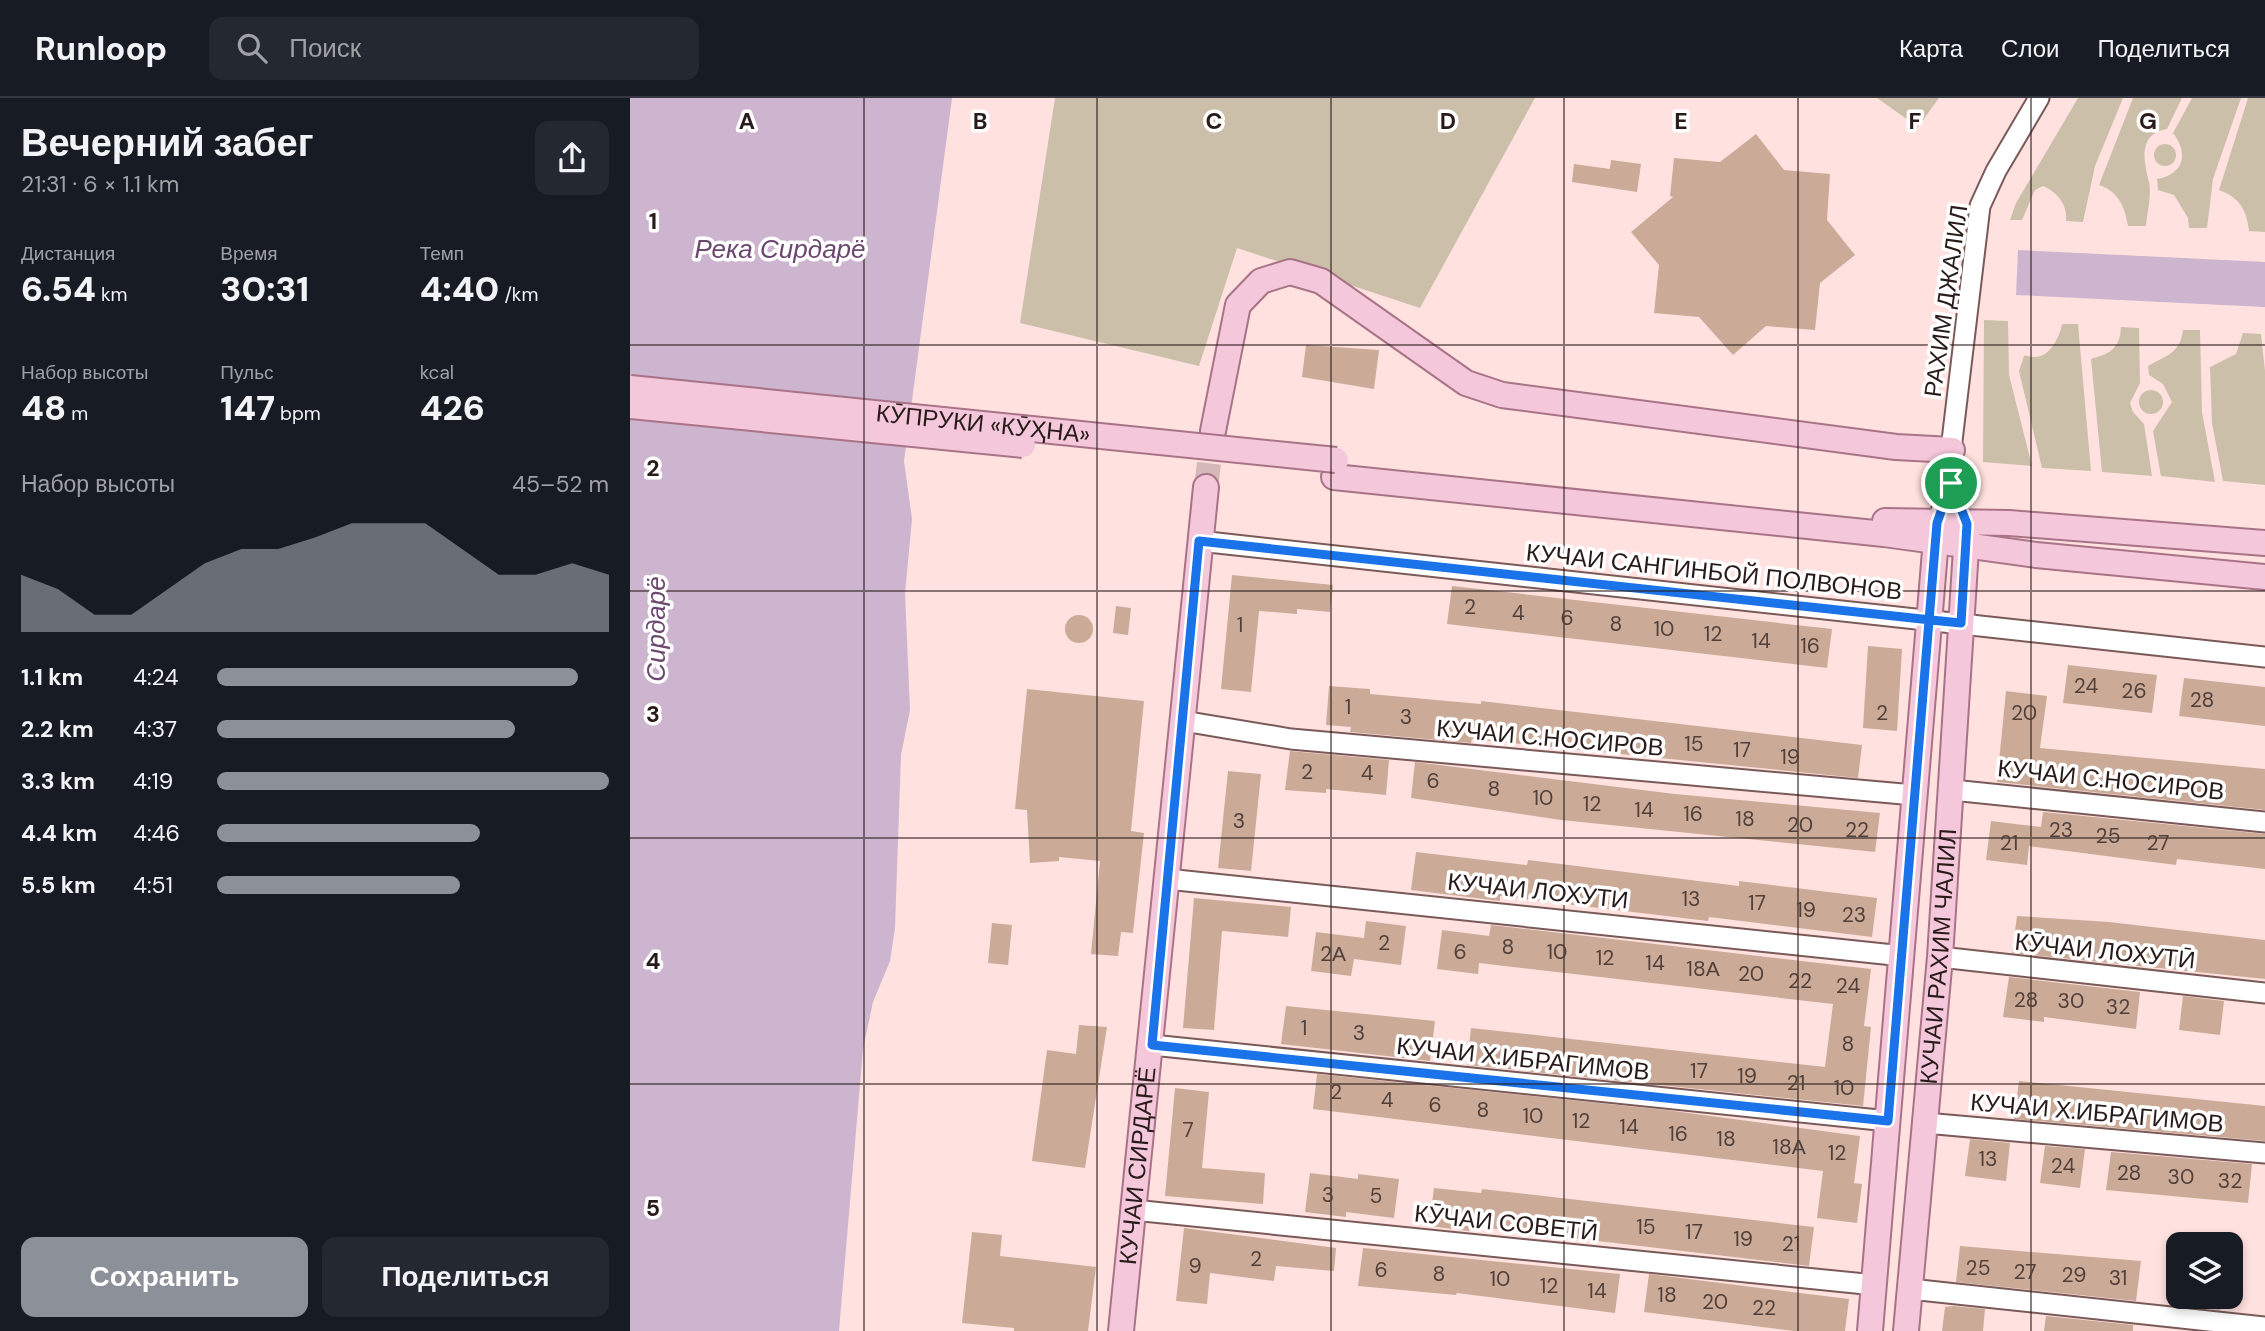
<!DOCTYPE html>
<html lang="ru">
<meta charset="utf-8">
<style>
:root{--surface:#171b24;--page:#242831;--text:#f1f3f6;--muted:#9ea1a6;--line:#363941;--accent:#8c9099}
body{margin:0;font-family:"DM Sans",sans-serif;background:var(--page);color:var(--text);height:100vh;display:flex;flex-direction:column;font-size:26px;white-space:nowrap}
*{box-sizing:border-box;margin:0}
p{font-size:23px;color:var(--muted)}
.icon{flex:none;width:38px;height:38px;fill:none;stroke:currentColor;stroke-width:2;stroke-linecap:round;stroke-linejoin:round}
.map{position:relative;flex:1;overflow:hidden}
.details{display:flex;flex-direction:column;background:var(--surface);width:630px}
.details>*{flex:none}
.fabs{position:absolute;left:1536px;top:1134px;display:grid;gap:14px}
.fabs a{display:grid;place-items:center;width:77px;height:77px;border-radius:14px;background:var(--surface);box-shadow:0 4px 10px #0003;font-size:35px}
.pin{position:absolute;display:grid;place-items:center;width:60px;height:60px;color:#fff;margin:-30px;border:4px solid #fff;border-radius:50%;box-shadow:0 2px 7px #0007}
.round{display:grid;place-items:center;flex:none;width:74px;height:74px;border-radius:14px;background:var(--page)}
.headline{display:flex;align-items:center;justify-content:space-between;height:119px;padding:0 21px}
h1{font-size:38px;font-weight:800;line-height:52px}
.figures{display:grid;grid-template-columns:repeat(3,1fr);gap:10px;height:119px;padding:7px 21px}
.figures div{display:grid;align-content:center}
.figures b{font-size:35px;font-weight:800}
.figures small{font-size:19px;font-weight:400}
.figures p{font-size:19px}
.chart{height:196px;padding:14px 21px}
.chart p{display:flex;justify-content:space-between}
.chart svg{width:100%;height:126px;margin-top:7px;fill:var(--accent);opacity:.7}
.cta{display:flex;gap:14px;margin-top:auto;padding:14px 21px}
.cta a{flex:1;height:80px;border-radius:14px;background:var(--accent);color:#fff;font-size:28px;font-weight:800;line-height:80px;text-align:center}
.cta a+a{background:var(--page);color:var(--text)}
ul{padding:0 21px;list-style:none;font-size:23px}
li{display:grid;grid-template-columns:112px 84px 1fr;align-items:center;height:52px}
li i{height:18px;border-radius:9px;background:var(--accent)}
header{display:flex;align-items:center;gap:42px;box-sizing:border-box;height:98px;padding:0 35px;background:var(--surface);border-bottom:2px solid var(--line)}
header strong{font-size:33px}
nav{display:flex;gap:38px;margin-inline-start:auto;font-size:24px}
.search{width:490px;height:63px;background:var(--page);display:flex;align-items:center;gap:18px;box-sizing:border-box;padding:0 24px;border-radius:14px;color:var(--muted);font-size:26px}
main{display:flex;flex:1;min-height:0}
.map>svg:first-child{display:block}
.green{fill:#cbbfaa}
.water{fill:#cdb4cf}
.building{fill:#cbab98}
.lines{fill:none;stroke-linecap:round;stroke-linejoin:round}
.major-tunnel{stroke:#d4b9b8;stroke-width:24;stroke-dasharray:24 12;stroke-linecap:butt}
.minor-casing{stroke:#795a58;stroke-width:23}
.major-casing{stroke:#a97387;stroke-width:28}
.minor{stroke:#fff;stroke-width:19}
.major{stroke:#f5c7da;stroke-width:24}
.major-bridge-casing{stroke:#a97387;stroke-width:28;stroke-linecap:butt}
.major-bridge{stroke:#f5c7da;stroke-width:24}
.route-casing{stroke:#fff;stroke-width:14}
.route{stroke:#1a73e8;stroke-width:9}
.grid{fill:none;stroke:#281b1a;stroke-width:2;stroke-opacity:0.55}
.labels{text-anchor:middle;stroke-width:7;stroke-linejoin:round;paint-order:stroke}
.number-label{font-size:21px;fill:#513f3a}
.street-label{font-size:24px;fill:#281b1a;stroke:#fff}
.water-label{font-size:26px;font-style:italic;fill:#6b476f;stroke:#fff}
.grid-label{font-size:23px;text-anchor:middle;font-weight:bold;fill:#281b1a;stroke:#fff;stroke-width:7;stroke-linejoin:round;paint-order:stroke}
</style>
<header>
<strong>Runloop</strong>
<div class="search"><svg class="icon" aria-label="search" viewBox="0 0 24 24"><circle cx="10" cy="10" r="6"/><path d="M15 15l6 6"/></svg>Поиск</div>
<nav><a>Карта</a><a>Слои</a><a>Поделиться</a></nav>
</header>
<main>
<section class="details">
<div class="headline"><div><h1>Вечерний забег</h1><p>21:31 · 6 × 1.1 km</p></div><a class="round"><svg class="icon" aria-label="share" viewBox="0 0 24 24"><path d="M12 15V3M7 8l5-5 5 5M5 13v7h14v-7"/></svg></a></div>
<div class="figures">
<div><p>Дистанция</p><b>6.54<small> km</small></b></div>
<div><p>Время</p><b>30:31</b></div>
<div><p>Темп</p><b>4:40<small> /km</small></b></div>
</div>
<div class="figures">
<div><p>Набор высоты</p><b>48<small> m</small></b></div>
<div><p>Пульс</p><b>147<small> bpm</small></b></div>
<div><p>kcal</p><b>426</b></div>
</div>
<div class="chart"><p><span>Набор высоты</span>45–52 m</p>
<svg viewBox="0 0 160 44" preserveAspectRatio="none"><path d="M0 44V24L10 29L20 38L30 38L40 29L50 20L60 15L70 15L80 11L90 6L100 6L110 6L120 15L130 24L140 24L150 20L160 24V44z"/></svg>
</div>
<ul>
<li><b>1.1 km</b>4:24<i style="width:92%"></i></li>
<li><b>2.2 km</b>4:37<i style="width:76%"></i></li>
<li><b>3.3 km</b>4:19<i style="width:100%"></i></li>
<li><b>4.4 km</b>4:46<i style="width:67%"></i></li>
<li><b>5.5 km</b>4:51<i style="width:62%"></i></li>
</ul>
<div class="cta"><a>Сохранить</a><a>Поделиться</a></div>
</section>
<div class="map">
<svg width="1635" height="1233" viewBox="0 0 1635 1233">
<rect width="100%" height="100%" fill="#ffe1df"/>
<!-- green -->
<g class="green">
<polygon points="425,0 905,0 790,210 607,150 569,268 390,225"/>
<polygon points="1247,0 1309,0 1288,29"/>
<path d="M1448,0H1493L1465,68L1453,124L1436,123C1438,107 1427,94 1413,88L1405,92L1392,122H1380L1386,105Z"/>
<path d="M1503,0H1552L1537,31C1507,36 1514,63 1519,84C1522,96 1517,115 1516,128H1498C1495,109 1488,93 1469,87Z"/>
<path d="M1562,0H1611L1583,81L1577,130H1559L1558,120L1544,97L1528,92L1527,81C1554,76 1559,56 1543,35Z"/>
<path d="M1618,0H1635V134L1619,133C1617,112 1609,99 1589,92Z"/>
<circle cx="1535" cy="57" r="11"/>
<polygon points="1354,222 1378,223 1379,277 1402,368 1353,364"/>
<path d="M1432,226H1448L1461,373L1412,370L1389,273L1394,258C1397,257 1400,259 1404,259C1420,260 1430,238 1432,226Z"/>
<path d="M1491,229L1509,230L1510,285L1500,305L1503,314L1514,326L1522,378L1472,374L1461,261C1477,256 1490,253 1491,229Z"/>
<path d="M1553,232H1570L1572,314L1585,384L1531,378L1523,333L1542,304L1533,286L1519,277L1518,268C1535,258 1550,256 1553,232Z"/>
<polygon points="1613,235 1631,236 1635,273 1635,387 1593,383 1582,325 1580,269 1606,256"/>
<circle cx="1521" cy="304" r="12"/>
</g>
<!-- water -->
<g class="water">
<polygon points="0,0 322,0 274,363 282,421 275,495 280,612 271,657 265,830 260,863 243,904 233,951 209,1233 0,1233"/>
<polygon points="1388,152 1635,164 1635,209 1386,197"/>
</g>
<!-- building -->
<g class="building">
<polygon points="1126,36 1154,72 1200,76 1197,122 1225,157 1190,185 1185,232 1136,228 1103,257 1069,219 1024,215 1029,167 1001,134 1043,99 1040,98 1044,60 1090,64"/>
<polygon points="981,62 1011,66 1007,94 942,84 944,66 980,71"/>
<polygon points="676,247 749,252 744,291 672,279"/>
<polygon points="602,477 703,487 700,514 667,511 667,516 629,513 621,594 591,591"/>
<polygon points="822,488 1202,531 1197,570 817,526"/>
<polygon points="486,508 501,510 498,537 483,535"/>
<circle cx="449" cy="531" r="14"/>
<polygon points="1238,548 1272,551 1267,633 1233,630"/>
<polygon points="1438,567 1527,577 1522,615 1433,605"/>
<polygon points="1554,580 1635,589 1635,628 1549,618"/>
<polygon points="699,588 740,591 740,596 851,606 851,603 1232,647 1228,680 842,641 841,645 720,634 721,629 696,627"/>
<polygon points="397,591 514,603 501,733 514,735 503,835 491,834 488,858 461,856 470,763 429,759 429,763 400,765 397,712 385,711"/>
<polygon points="1376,593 1417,598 1410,650 1635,671 1635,712 1367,684"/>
<polygon points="660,653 759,662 756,697 696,691 696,695 655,692"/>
<polygon points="785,664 1045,696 1250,715 1245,754 931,722 781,700"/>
<polygon points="598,673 631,676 621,773 588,770"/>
<polygon points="1413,714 1635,736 1635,771 1547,761 1546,767 1399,748 1397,767 1356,762 1361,723 1411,729"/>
<polygon points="786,754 897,767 898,762 1109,788 1109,783 1247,800 1242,839 1079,819 1078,823 870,798 870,803 781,792"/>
<polygon points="564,800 661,809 658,839 592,833 584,932 553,930"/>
<polygon points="1387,818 1479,824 1635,842 1635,881 1382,855"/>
<polygon points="736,823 776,828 771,867 724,861 721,878 681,873 686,834 734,840"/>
<polygon points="362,825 382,827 378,867 358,865"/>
<polygon points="861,827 1241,871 1234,928 1241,929 1233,1008 837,967 841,930 1195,969 1203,906 849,865 848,876 807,871 812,832 859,838"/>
<polygon points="1379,879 1510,894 1506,931 1414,919 1414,924 1373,919"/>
<polygon points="1553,898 1594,903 1590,937 1549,932"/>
<polygon points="656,908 805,923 800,963 651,946"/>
<polygon points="449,927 477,929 455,1070 402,1063 417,952 446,956"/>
<polygon points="687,976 1036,1012 1230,1038 1224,1085 1232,1086 1227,1125 1187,1120 1193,1073 683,1011"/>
<polygon points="1389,983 1635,1008 1635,1043 1384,1021"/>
<polygon points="545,990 579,994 572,1070 635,1075 633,1106 535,1098"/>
<polygon points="1340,1041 1380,1045 1376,1083 1335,1078"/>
<polygon points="1415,1048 1455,1051 1450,1090 1410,1085"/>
<polygon points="1481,1054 1622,1066 1618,1105 1476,1092"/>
<polygon points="680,1075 728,1081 728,1076 769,1081 764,1120 716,1114 716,1119 675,1114"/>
<polygon points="804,1090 851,1095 852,1091 1184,1129 1179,1168 840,1128 839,1133 799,1128"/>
<polygon points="554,1130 706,1150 704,1173 646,1168 644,1183 580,1175 577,1206 546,1203"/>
<polygon points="342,1134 372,1137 370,1158 466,1169 458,1233 384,1233 384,1230 332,1225"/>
<polygon points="1330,1148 1511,1163 1506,1203 1326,1184"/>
<polygon points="733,1150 990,1176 985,1215 827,1195 826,1197 728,1188"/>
<polygon points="1019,1176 1219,1201 1215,1233 1164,1233 1014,1214"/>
<polygon points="1560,1199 1592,1199 1590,1212 1559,1209"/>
<polygon points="1323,1208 1355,1211 1353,1233 1312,1233 1315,1209"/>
<polygon points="1416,1218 1503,1227 1503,1233 1414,1233"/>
</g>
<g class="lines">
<!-- major-tunnel -->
<polyline class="major-tunnel" points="576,389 583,333"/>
<!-- minor casing -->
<g class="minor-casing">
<g id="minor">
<polyline points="1307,425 1321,385 1322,343 1350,108 1366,73 1409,0"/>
<polyline points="569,443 1635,559"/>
<polyline points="553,623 661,641 1284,697"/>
<polyline points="1322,692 1635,724"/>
<polyline points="537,781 1273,858"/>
<polyline points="1310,859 1635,895"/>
<polyline points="522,947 1258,1023"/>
<polyline points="1295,1025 1635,1055"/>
<polyline points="503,1112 1245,1187"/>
<polyline points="1280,1191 1635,1229"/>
</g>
</g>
<!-- major casing -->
<g class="major-casing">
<g id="major">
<polyline points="583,333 608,207 631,183 660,174 691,183 836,285 872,297 1266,349 1322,352"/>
<polyline points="704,379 1254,436 1406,457 1635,479"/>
<polyline points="1255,423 1379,425 1635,445"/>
<path id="s1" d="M491,1233L576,389"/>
<polyline points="1240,1233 1307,429"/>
<path id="s2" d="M1276,1233L1310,859L1337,435"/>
</g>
</g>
<!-- minor -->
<use href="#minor" class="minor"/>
<!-- major -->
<use href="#major" class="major"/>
<!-- major-bridge casing -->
<g class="major-bridge-casing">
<g id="major-bridge">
<path id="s3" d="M0,290L706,362"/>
<polyline points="0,308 393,347"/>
</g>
</g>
<!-- major-bridge -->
<use href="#major-bridge" class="major-bridge"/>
</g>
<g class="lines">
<!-- route casing -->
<g class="route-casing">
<polyline id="route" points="1321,385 1307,425 1258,1023 522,947 569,443 1301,522 1331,525 1337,426 1321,385"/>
</g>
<!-- route -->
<use href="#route" class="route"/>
</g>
<!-- grid -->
<path class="grid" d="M234,0V1233M467,0V1233M701,0V1233M934,0V1233M1168,0V1233M1401,0V1233M0,247H1635M0,493H1635M0,740H1635M0,986H1635"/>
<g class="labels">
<!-- number labels -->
<g class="number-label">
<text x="840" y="516">2</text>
<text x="888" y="522">4</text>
<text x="937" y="527">6</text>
<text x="986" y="533">8</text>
<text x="610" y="534">1</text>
<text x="1034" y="538">10</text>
<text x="1083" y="543">12</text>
<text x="1131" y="550">14</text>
<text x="1180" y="555">16</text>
<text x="1456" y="595">24</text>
<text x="1504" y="600">26</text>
<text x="1572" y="609">28</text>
<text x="718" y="616">1</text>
<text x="1252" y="622">2</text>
<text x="1394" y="622">20</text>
<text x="776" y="626">3</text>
<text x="1064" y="653">15</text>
<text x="1112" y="659">17</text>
<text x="1160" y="666">19</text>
<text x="677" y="681">2</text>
<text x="737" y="682">4</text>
<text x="803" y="690">6</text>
<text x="864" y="698">8</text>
<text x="913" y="707">10</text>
<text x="962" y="713">12</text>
<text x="1014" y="719">14</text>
<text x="1063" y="723">16</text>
<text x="1115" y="728">18</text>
<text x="609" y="730">3</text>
<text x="1170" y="734">20</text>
<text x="1227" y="739">22</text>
<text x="1431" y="739">23</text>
<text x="1478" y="745">25</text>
<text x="1379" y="752">21</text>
<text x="1528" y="752">27</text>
<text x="1061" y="808">13</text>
<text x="1127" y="812">17</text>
<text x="1176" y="819">19</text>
<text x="1224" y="824">23</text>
<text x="754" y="852">2</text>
<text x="878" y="856">8</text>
<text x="830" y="861">6</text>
<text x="927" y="861">10</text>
<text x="703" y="863">2А</text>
<text x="975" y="867">12</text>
<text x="1025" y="872">14</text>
<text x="1073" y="878">18А</text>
<text x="1121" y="883">20</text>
<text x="1170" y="890">22</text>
<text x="1218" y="895">24</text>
<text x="1396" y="909">28</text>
<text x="1441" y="910">30</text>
<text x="1488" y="916">32</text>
<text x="674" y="937">1</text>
<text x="729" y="942">3</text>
<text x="1218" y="953">8</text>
<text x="1069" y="980">17</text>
<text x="1117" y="985">19</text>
<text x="1166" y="992">21</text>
<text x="1214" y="997">10</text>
<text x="706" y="1001">2</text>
<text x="757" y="1009">4</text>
<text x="805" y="1014">6</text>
<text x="853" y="1019">8</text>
<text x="903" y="1025">10</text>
<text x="951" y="1030">12</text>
<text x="999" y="1036">14</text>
<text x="558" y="1039">7</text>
<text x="1048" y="1043">16</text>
<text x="1096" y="1048">18</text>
<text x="1159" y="1056">18А</text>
<text x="1207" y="1062">12</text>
<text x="1358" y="1068">13</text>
<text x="1433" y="1075">24</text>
<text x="1499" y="1082">28</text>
<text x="1551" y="1086">30</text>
<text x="1600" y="1090">32</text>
<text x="698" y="1104">3</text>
<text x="746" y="1105">5</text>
<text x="1016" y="1136">15</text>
<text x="1064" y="1141">17</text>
<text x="1113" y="1148">19</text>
<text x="1161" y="1153">21</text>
<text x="626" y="1168">2</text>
<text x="565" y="1175">9</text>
<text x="1348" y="1177">25</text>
<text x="751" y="1179">6</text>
<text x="1395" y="1181">27</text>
<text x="809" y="1183">8</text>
<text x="1444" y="1184">29</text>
<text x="1488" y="1187">31</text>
<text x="870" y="1188">10</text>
<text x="919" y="1195">12</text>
<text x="967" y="1200">14</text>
<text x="1037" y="1204">18</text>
<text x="1085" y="1211">20</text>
<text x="1134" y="1217">22</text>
</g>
<!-- street labels -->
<g class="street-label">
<text transform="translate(1316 203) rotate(-82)" y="8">РАХИМ ДЖАЛИЛ</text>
<text dy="8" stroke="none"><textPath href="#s3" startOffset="355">КӮПРУКИ «КӮҲНА»</textPath></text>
<text transform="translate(1084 474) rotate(6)" y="8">КУЧАИ САНГИНБОЙ ПОЛВОНОВ</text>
<text transform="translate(920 640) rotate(5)" y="8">КУЧАИ С.НОСИРОВ</text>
<text transform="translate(1481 682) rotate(6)" y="8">КУЧАИ С.НОСИРОВ</text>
<text transform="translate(908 793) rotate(6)" y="8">КУЧАИ ЛОХУТИ</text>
<text transform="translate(1475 853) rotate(6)" y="8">КӮЧАИ ЛОХУТӢ</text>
<text dy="8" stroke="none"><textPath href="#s2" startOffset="376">КУЧАИ РАХИМ ЧАЛИЛ</textPath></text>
<text transform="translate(893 961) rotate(6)" y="8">КУЧАИ Х.ИБРАГИМОВ</text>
<text transform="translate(1467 1015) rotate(5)" y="8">КУЧАИ Х.ИБРАГИМОВ</text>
<text dy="8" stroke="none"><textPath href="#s1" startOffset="166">КУЧАИ СИРДАРЁ</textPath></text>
<text transform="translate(876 1125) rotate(6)" y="8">КӮЧАИ СОВЕТӢ</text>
</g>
<!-- water labels -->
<g class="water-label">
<text x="150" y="160">Река Сирдарё</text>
<text transform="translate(26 531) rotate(-90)" y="9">Сирдарё</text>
</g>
</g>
<g class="grid-label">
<text x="117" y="31">A</text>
<text x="350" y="31">B</text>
<text x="584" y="31">C</text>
<text x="818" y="31">D</text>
<text x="1051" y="31">E</text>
<text x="1285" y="31">F</text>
<text x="1518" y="31">G</text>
<text x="23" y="131">1</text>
<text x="23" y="378">2</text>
<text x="23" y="624">3</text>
<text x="23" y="871">4</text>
<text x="23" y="1118">5</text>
</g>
</svg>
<div class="fabs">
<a><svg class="icon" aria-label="layers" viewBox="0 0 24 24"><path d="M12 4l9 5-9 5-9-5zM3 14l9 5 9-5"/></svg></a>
</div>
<div class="pin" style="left:1321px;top:385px;background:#1e9e55"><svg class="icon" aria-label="arrive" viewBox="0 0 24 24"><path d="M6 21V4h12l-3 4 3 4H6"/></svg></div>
</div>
</main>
